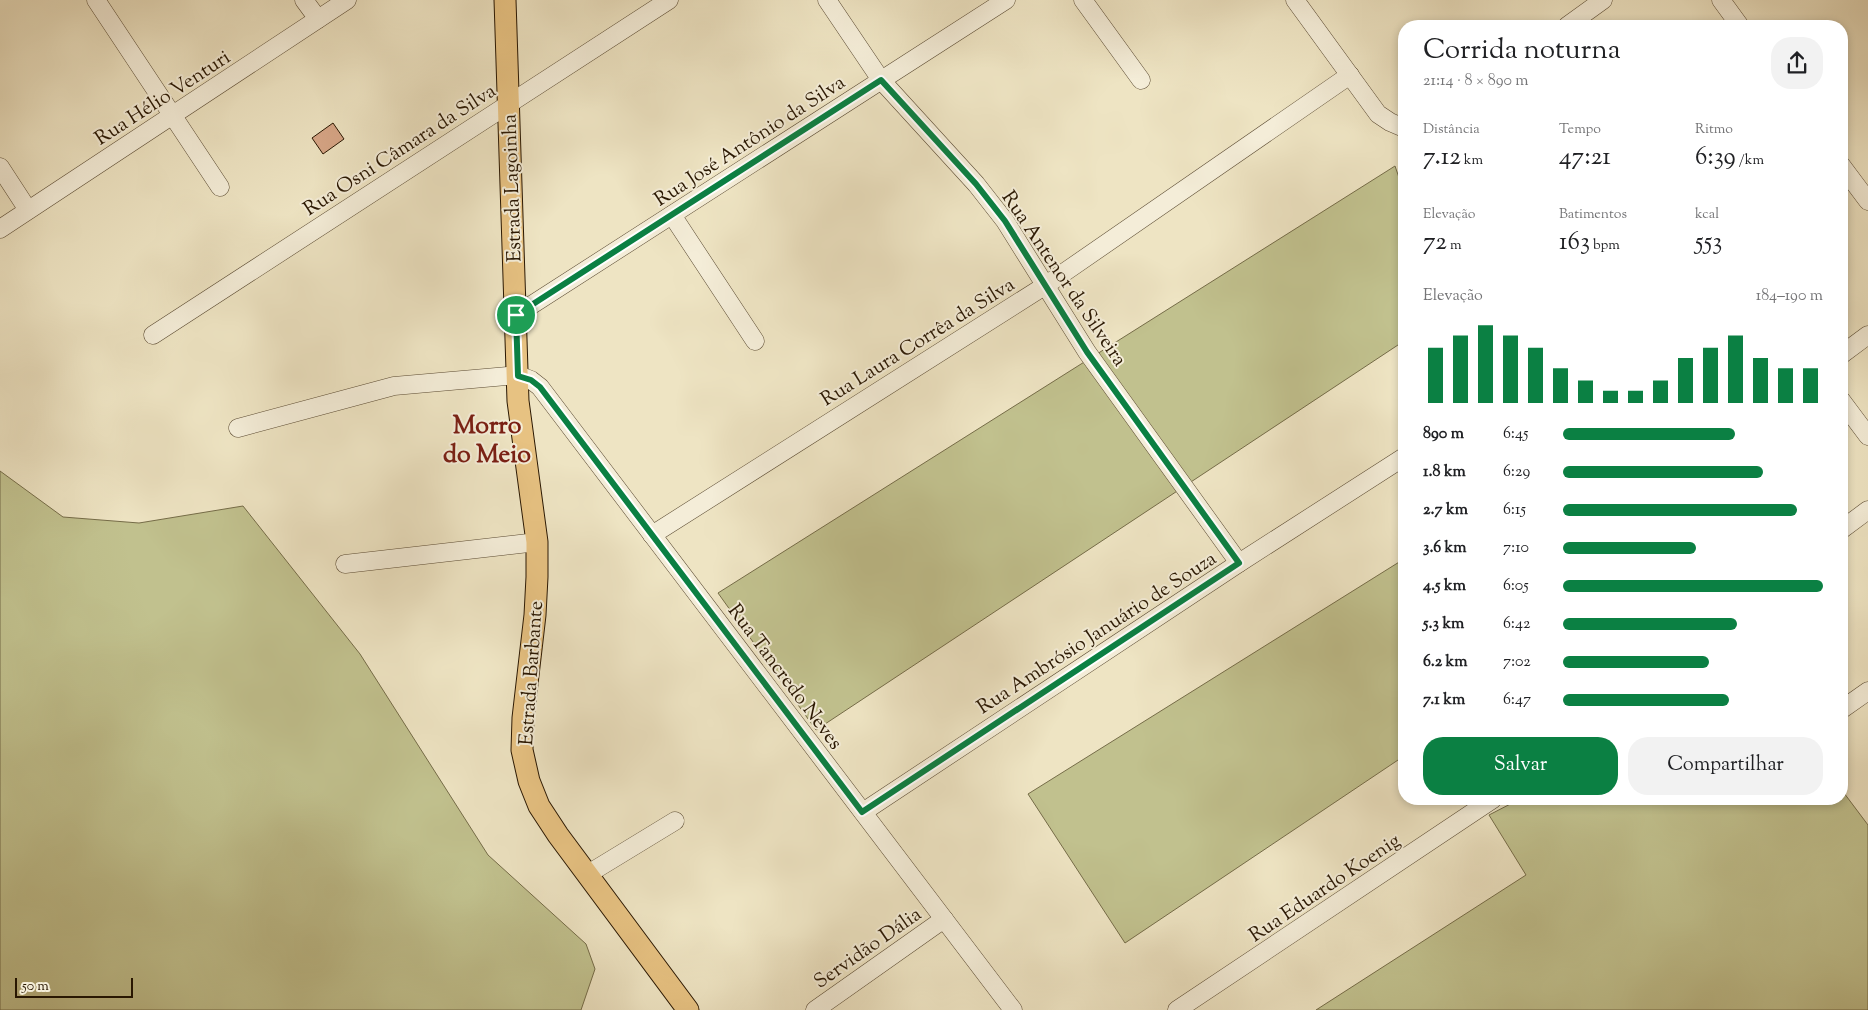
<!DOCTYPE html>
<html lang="pt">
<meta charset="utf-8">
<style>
:root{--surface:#fff;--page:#f2f2f2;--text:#202124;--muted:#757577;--accent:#0b8043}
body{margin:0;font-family:"Sorts Mill Goudy",serif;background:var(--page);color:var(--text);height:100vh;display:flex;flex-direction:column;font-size:19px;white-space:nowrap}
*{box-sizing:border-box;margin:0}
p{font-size:16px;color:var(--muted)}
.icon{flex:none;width:28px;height:28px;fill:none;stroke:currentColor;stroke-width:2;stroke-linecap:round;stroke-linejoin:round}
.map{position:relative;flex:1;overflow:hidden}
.drawer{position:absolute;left:1398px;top:20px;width:450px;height:785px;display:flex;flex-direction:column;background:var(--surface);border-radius:20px;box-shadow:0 2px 8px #0003}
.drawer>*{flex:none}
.scale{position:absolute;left:15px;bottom:12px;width:118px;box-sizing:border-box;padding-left:5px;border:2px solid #291702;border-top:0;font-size:14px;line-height:18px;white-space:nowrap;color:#291702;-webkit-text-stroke:4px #f4edd8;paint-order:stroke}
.pin{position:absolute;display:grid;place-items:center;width:42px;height:42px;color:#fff;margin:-21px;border:2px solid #fff;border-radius:50%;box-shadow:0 1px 5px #0007}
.round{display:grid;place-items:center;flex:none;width:52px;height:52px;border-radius:20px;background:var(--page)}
.head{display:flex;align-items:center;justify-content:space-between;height:85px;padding:0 25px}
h1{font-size:28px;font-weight:600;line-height:38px}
.stats{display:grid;grid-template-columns:repeat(3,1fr);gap:8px;height:85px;padding:5px 25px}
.stats div{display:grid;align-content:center}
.stats b{font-size:25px;font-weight:600}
.stats small{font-size:14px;font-weight:400}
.stats p{font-size:14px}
.chart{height:140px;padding:10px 25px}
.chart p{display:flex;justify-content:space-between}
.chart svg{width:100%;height:90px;margin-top:5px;stroke:var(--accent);stroke-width:6}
.primary-button{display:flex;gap:10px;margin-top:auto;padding:10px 25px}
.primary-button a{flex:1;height:58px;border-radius:20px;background:var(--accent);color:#fff;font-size:20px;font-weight:600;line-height:58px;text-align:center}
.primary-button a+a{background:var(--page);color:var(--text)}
ul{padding:0 25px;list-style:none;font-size:16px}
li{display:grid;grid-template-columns:80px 60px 1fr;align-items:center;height:38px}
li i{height:12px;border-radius:6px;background:var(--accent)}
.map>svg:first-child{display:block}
.green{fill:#c1c18e;stroke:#756c48}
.building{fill:#d7a687;stroke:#291702}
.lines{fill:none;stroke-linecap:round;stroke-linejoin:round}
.minor-casing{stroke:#5a4a32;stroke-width:19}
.major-casing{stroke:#291702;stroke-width:23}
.minor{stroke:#f4edd8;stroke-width:18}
.major{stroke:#e7c282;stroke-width:21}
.route-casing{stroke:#fff;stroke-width:10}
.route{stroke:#0b8043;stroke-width:6}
.labels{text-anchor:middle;stroke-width:4;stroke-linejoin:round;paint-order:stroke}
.street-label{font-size:20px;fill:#291702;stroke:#f4edd8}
.district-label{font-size:25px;font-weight:bold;fill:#7a1f14;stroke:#f4edd8}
</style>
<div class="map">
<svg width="1868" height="1010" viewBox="0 0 1868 1010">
<rect width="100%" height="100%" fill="#eee4c3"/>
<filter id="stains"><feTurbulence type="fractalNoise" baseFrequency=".004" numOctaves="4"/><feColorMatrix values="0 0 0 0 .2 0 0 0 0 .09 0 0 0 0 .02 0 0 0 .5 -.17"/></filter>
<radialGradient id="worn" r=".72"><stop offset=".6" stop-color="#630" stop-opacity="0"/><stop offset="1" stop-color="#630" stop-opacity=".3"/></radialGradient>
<!-- green -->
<g class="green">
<polygon points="1395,166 1404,192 1404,341 816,730 718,593"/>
<polygon points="0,471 63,517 139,523 243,506 360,654 488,855 586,944 595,969 581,1010 0,1010"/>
<polygon points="1404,559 1404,756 1125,943 1028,794"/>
<polygon points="1841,789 1868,825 1868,1010 1316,1010 1526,875 1489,815 1520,799 1841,799"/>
</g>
<!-- building -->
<polygon class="building" points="333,123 344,139 323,154 312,138"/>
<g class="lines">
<!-- minor casing -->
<g class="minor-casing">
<g id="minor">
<polyline points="96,0 220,187"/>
<polyline points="304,0 318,19"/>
<polyline points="827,0 881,80 976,184 1005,221 1087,352 1239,563"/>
<polyline points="1083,0 1141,80"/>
<polyline points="1295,0 1378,114 1390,122 1404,128"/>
<polyline points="1721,0 1740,26"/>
<polyline points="1567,26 1603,0"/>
<polyline points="1841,165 1868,201"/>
<polyline points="0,167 28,210"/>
<polyline points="672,215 755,341"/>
<polyline points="0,229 347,0"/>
<polyline points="516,315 1006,0"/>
<polyline points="153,335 669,0"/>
<polyline points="1841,355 1868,335"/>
<polyline points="1841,400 1868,436"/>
<polyline points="238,428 394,386 518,375 531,380 540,387 1013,1010"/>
<polyline points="1841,530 1868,510"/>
<polyline points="652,535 1046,285 1350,75"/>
<polyline points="345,564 537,542"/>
<polyline points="1841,710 1868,691"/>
<polyline points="863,812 1239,563 1404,457"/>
<polyline points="588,874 675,821"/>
<polyline points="815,1010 944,919"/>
<polyline points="1177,1010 1493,799"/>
</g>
</g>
<!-- major casing -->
<g class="major-casing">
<polyline id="major" points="505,0 518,401 537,542 537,577 535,615 523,718 522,750 529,781 539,806 558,835 688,1010"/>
</g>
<!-- minor -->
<use href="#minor" class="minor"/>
<!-- major -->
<use href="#major" class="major"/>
</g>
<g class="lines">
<!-- route casing -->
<g class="route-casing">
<polygon id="route" points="881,80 976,184 1005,221 1087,352 1239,563 862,812 540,387 531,380 518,376 516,315"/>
</g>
<!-- route -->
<use href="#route" class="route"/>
</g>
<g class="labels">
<!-- street labels -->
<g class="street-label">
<text transform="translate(162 97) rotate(-33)" y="7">Rua Hélio Venturi</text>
<text transform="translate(749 140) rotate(-33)" y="7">Rua José Antônio da Silva</text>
<text transform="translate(399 149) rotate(-33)" y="7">Rua Osni Câmara da Silva</text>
<text transform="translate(511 188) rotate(-92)" y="7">Estrada Lagoinha</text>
<text transform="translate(1065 278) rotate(56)" y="7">Rua Antenor da Silveira</text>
<text transform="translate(917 341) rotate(-32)" y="7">Rua Laura Corrêa da Silva</text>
<text transform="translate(1096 632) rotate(-33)" y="7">Rua Ambrósio Januário de Souza</text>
<text transform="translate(530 673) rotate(-86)" y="7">Estrada Barbante</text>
<text transform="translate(786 676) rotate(53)" y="7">Rua Tancredo Neves</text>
<text transform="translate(1324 887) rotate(-34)" y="7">Rua Eduardo Koenig</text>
<text transform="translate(867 947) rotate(-35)" y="7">Servidão Dália</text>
</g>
<!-- district labels -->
<g class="district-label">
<text x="487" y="433">Morro<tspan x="487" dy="29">do Meio</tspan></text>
</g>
</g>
<rect width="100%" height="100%" filter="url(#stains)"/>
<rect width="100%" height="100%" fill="url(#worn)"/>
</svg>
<div class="scale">50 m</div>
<div class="pin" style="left:516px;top:315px;background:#1e9e55"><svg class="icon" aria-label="arrive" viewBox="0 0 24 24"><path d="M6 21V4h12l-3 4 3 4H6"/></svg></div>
<section class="drawer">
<div class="head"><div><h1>Corrida noturna</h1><p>21:14 · 8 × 890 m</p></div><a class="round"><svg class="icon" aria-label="share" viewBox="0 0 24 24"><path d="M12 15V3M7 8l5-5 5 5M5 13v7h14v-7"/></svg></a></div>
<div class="stats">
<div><p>Distância</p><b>7.12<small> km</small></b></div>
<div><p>Tempo</p><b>47:21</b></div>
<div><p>Ritmo</p><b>6:39<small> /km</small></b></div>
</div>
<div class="stats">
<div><p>Elevação</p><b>72<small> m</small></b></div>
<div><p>Batimentos</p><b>163<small> bpm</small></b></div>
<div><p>kcal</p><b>553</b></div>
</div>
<div class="chart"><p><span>Elevação</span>184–190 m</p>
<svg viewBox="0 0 160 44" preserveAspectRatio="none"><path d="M5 44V17M15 44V11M25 44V6M35 44V11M45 44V17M55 44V27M65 44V33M75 44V38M85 44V38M95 44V33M105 44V22M115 44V17M125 44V11M135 44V22M145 44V27M155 44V27"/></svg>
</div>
<ul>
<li><b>890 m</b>6:45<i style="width:66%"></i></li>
<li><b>1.8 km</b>6:29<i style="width:77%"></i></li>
<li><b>2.7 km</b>6:15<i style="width:90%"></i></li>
<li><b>3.6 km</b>7:10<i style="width:51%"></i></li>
<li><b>4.5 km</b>6:05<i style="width:100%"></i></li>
<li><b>5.3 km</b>6:42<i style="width:67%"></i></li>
<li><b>6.2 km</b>7:02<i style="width:56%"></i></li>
<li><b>7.1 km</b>6:47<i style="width:64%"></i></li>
</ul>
<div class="primary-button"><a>Salvar</a><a>Compartilhar</a></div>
</section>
</div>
